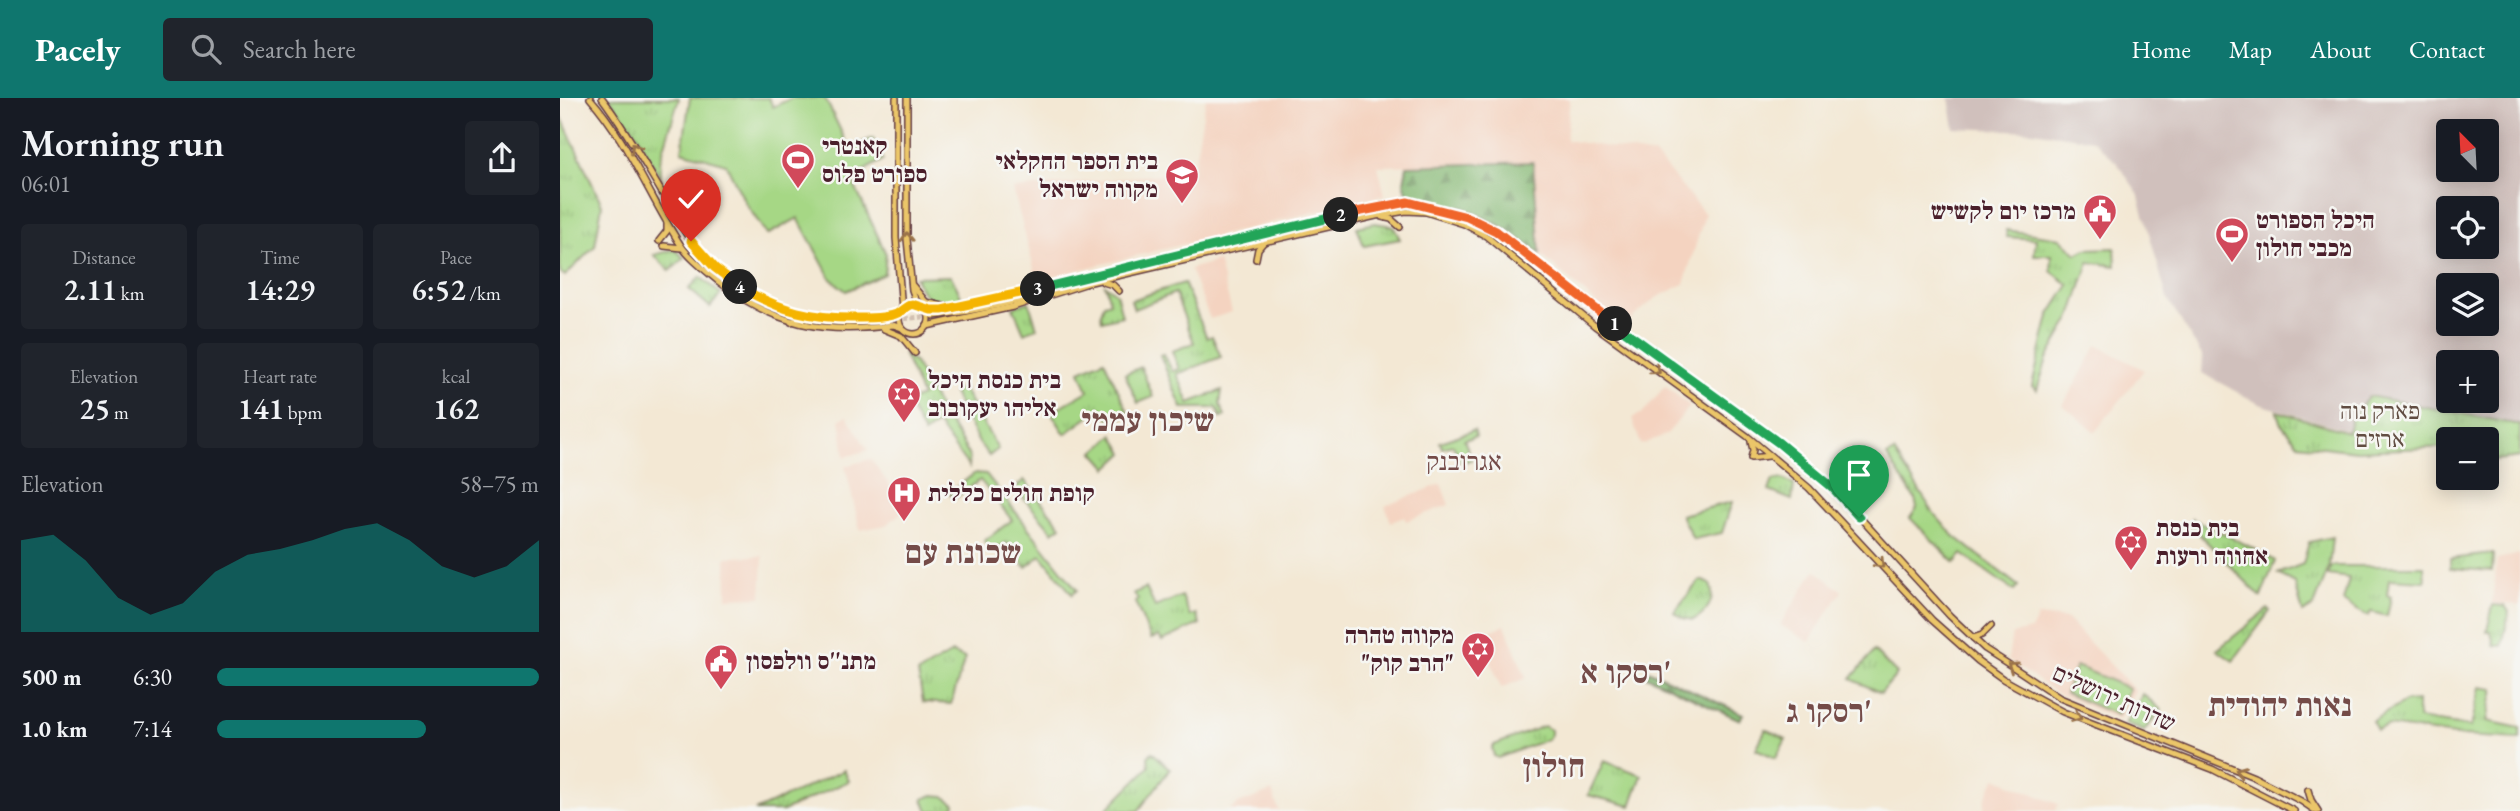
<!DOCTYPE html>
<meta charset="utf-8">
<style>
:root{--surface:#171b24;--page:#20242c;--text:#f1f3f6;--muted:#9ea1a6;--accent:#0f766e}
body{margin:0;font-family:"EB Garamond","Frank Ruhl Libre",serif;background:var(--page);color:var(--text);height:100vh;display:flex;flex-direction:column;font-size:26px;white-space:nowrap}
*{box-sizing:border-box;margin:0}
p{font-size:23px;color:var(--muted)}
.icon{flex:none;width:38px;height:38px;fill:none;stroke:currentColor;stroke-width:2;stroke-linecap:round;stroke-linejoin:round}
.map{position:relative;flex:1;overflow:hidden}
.drawer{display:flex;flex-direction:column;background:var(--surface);width:560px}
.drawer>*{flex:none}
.needle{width:46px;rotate:336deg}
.buttons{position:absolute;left:1876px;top:21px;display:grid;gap:14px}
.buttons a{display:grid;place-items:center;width:63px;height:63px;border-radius:7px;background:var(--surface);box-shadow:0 4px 18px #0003;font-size:35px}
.pin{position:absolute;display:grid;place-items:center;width:60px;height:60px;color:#fff;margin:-72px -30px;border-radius:50% 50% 50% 0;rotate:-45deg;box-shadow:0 0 7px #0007}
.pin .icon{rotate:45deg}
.km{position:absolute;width:35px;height:35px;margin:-18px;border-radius:50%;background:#222;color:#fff;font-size:19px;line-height:35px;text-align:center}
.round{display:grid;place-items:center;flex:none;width:74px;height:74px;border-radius:7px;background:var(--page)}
.head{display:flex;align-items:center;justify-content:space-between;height:119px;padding:0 21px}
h1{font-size:38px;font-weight:600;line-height:52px}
.stats{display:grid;grid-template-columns:repeat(3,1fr);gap:10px;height:119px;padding:7px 21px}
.stats div{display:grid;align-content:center;border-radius:7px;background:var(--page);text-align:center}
.stats b{font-size:30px;font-weight:600}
.stats small{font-size:19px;font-weight:400}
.stats p{font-size:19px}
.chart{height:196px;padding:14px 21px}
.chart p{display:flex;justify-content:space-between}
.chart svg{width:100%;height:126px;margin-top:7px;fill:var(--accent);opacity:.7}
ul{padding:0 21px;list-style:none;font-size:23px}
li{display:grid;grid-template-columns:112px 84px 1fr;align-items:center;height:52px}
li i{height:18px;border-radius:9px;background:var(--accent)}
header{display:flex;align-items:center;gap:42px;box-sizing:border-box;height:98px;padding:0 35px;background:var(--accent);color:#fff}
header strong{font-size:33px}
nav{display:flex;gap:38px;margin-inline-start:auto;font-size:24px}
.search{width:490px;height:63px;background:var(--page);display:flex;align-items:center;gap:18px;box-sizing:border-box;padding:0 24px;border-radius:7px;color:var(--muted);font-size:26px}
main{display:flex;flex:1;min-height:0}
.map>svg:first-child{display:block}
.built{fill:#f4d3c0}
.industrial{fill:#d0c0bc;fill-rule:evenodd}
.grass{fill:url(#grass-tufts);stroke:#787b58;stroke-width:2}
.forest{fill:url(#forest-firs);stroke:#676c4e;stroke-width:2}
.garden{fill:url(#garden-dots);stroke:#787b58;stroke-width:2}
.pitch{fill:#a6d785;stroke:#787b58;stroke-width:2}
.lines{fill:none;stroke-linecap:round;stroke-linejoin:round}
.major-tunnel{stroke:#d1c0b2;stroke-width:5;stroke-dasharray:5 2.5;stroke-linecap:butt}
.major-casing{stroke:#633d44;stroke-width:8}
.major{stroke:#ebc669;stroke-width:5}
.oneway{stroke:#9a724a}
.split-1-casing{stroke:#fff;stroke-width:14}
.split-2-casing{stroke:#fff;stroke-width:14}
.split-3-casing{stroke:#fff;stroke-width:14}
.split-4-casing{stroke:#fff;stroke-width:14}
.split-5-casing{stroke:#fff;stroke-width:14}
.split-1{stroke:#22a559;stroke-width:9}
.split-2{stroke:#f0652b;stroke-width:9}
.split-3{stroke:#22a559;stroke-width:9}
.split-4{stroke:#f5b400;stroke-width:9}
.split-5{stroke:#f5b400;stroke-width:9}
.labels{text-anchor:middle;stroke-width:5;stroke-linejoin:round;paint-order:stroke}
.poi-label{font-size:24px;font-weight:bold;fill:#4a1f2b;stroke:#f6f6f2;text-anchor:start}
.park-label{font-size:24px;fill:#614d42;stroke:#f6f6f2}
.street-label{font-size:24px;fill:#4a1f2b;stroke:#f6f6f2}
.neighbourhood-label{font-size:26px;fill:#744b48;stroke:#f6f6f2}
.district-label{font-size:32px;font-weight:bold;fill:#744b48;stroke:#f6f6f2}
</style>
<header>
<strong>Pacely</strong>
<div class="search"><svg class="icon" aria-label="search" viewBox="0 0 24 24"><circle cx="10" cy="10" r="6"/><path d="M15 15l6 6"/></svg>Search here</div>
<nav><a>Home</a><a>Map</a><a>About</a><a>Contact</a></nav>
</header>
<main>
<section class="drawer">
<div class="head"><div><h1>Morning run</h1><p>06:01</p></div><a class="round"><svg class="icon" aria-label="share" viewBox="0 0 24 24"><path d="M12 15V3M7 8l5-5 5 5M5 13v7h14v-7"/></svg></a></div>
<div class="stats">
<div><p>Distance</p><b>2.11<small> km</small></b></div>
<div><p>Time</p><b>14:29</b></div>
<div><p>Pace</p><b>6:52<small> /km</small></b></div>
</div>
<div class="stats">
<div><p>Elevation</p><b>25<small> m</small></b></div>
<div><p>Heart rate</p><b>141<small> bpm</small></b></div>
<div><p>kcal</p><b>162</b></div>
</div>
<div class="chart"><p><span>Elevation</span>58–75 m</p>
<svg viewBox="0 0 160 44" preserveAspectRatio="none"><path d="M0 44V12L10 10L20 19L30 32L40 38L50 34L60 23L70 17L80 15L90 12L100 8L110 6L120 12L130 21L140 25L150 21L160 12V44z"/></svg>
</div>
<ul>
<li><b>500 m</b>6:30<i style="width:100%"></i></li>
<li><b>1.0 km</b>7:14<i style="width:65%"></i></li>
</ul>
</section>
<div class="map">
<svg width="1960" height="713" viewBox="0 0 1960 713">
<defs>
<pattern id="grass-tufts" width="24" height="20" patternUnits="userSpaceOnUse" patternTransform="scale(1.75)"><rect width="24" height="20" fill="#a6d785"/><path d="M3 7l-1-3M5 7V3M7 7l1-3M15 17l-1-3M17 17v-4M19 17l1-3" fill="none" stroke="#90b873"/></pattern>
<pattern id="forest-firs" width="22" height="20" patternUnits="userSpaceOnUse" patternTransform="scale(1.75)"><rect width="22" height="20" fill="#84b872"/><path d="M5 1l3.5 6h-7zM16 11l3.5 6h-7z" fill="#6e955e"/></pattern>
<pattern id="garden-dots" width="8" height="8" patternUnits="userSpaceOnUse" patternTransform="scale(1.75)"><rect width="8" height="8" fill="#a6d785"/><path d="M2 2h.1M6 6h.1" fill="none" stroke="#90b873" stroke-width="1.8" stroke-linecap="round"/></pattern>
</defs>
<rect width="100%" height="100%" fill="#f6f6f2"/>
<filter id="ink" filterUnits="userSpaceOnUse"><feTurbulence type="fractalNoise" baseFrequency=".0143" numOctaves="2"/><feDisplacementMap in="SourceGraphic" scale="14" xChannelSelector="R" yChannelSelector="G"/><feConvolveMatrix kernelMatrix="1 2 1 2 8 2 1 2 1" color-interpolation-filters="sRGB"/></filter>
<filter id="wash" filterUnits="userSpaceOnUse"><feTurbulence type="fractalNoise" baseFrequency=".00686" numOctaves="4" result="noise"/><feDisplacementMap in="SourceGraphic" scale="28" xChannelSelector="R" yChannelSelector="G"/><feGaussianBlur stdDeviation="1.57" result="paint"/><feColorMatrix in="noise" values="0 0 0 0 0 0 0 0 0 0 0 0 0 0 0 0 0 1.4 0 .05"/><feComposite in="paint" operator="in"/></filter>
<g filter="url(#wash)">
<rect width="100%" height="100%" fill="#f3e8d4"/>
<!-- built -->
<g class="built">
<polygon points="646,0 1010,0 1006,42 1095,57 1145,116 1124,186 1096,200 1070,222 1042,210 980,156 973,64 818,68 825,97 477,182 453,91 633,73"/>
<polygon points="658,163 672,214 650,221 630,171"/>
<polygon points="1537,247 1584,272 1535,334 1503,307"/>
<polygon points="1105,288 1130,308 1107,336 1081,347 1072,320 1083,315"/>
<polygon points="287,318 308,352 285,359 280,321"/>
<polygon points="311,361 346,411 326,427 300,432 285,368"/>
<polygon points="881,386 889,407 846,423 844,419 831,424 825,408"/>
<polygon points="1960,456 1960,507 1932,505 1937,461"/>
<polygon points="203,458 201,499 167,500 166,459"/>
<polygon points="1255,472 1282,493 1249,544 1220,527"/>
<polygon points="1478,518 1507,521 1575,592 1559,622 1498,596 1448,562 1452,536 1471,532"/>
<polygon points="945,527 966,580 941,590 920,537"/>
<polygon points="1436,680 1498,706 1496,713 1424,713 1425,700"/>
<polygon points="712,693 719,713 669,713 678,706"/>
</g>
<!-- industrial -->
<path class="industrial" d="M1389,0H1960V335H1798L1699,306L1642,275L1643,259L1607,200L1578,95L1556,64L1533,42L1473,33L1394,30ZM1888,33H1927V72H1888ZM1888,110H1927V149H1888ZM1888,187H1927V226H1888ZM1888,264H1927V303H1888Z"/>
<!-- grass -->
<g class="grass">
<polygon points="49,0 119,0 100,63 102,83 76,35"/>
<polygon points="0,16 42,107 35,148 5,178 0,174"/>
<polygon points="815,125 833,128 840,141 804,148 797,129"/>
<polygon points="1446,132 1500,140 1517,156 1526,151 1555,150 1556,168 1529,164 1511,219 1487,261 1477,292 1472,288 1489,218 1509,187 1491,173 1492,157 1474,157 1476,141 1447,139"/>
<polygon points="112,152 117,153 124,160 110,173 94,157"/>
<path d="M391,178L403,202C376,205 366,207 355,179Z"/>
<polygon points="140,179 161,196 150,209 129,191"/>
<polygon points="624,185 647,240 652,238 661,259 617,276 629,305 662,292 660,306 665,318 661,320 657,310 622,310 600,257 604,256 612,273 619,271 612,253 634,245 615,195 574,211 571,202"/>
<polygon points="545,187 556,195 562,218 542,223 541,215 544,206 550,204"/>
<polygon points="469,204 477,230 464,235 453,209"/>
<polygon points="343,255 355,265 377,306 404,348 409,359 409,369 377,326 364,336 347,304 362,298"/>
<polygon points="544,262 569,316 552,324 541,310 505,336 491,314 528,293 520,273"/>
<polygon points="581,269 593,299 578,305 565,276"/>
<polygon points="402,289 438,351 429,358 419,345 393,295"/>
<polygon points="1809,298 1960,327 1960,359 1927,363 1927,341 1888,341 1888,349 1797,353 1738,346 1720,324 1717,313 1788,334 1791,322"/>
<polygon points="914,332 916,338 904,342 912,361 901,365 893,347 882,350 880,344"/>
<polygon points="553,337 564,355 548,370 534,354"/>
<polygon points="1334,354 1375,417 1393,437 1458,488 1454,493 1402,456 1395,465 1350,420 1357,410 1355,401 1327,358"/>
<polygon points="415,375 426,376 517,492 512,496 481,457 466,469 446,444 432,454 424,443 452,422 420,382 394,401 389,395"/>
<polygon points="1223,381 1234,387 1232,402 1209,393 1213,382"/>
<polygon points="464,382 501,428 493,434 455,390"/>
<polygon points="1172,404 1162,435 1133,441 1121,417"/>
<path d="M1632,421C1660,434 1688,446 1715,463L1701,499L1632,429Z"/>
<polygon points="1772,439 1769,469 1754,508 1743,515 1735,485 1718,476 1743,466 1749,444"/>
<polygon points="1933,456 1932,473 1890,470 1890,461"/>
<polygon points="1771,468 1864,468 1865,483 1829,481 1827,497 1831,499 1827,518 1811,514 1808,518 1783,504 1789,480 1768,477"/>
<path d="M1139,483H1143L1150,486C1156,502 1147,515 1133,522L1123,520L1114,514Z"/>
<polygon points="586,490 595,509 622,498 630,518 636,516 640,526 602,543 599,538 591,541 575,504 578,502 574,495"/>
<polygon points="1933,507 1945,508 1949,514 1942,548 1934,547 1931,533 1927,533"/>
<polygon points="1708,511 1710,513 1673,563 1657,552"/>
<polygon points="1314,553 1337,576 1321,595 1291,581"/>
<polygon points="392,555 405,560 391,606 363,604 358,575"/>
<polygon points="1920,589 1934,591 1927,623 1960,630 1960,641 1902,638 1828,628 1817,632 1812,623 1845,604 1858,603 1858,621 1911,629"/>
<polygon points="984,628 991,632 991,636 988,641 938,660 934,658 932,650 934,647"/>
<polygon points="1206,631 1226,641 1216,660 1196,651"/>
<polygon points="592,654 610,671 578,713 545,713 589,669 588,659"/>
<polygon points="1044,663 1082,677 1071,708 1028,697"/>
<polygon points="284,672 289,683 223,713 195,713"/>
<polygon points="373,697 383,698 395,706 393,713 368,713 363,701"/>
</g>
<!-- forest -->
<g class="forest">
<polygon points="973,64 980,156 943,129 904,110 849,101 844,84 847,68"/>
<polygon points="1088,572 1183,616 1180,622 1086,578"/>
</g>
<!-- garden -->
<polygon class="garden" points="1583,596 1601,612 1584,633 1565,626"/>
<!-- pitch -->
<g class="pitch">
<polygon points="130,0 209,0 213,9 232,0 265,0 289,50 313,40 323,62 291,80 326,156 324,176 286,193 271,181 238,120 207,137 185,104 166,66 122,53"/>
<polygon points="1516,568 1569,590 1557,617 1505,595"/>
</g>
</g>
<g filter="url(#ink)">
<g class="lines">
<!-- major-tunnel -->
<polyline class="major-tunnel" points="329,222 374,218"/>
<!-- major casing -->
<g class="major-casing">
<g id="major">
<path d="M30,0C68,43 89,98 120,146C129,160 145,172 158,183C213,227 264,237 333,227L342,230"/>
<path d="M42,0C66,32 85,66 105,100C115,117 124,135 136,150C183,208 269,236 341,214"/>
<polyline points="336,0 336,140 342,212"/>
<polyline points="347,0 347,141 352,192 357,206"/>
<polyline points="822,119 831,121 840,129"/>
<polyline points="99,143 107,133 107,125"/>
<polyline points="104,148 122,150"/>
<polyline points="696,161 698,151 703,145"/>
<polyline points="543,184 553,187 559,193"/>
<polyline points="353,188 366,204 387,209"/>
<circle cx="354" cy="221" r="15"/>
<polyline points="365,210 376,212 426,204 832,106 848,104 863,107 907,119 936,133 1038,215 1085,246 1219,345 1272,389 1390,518 1425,551 1456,571 1500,600 1694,679 1741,703 1756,713"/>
<path d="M374,218C398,215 479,203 495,188"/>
<polyline points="231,224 239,220 288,225 329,222"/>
<polyline points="367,228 453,209 531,184 816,118 846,113 866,114 904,126 926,138 1035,228 1187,338 1249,390 1372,522 1418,563 1443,581 1503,614 1652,671 1734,713"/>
<polyline points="324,231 341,238 355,255"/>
<polyline points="1191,344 1193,352 1191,360 1209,358"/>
<polyline points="1413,540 1422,537 1431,528"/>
<polyline points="1748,692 1751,702 1758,713"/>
</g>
</g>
<!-- major -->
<use href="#major" class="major"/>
</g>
<!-- one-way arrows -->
<defs><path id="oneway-chevron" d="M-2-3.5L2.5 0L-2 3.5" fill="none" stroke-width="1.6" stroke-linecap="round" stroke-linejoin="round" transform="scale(1.75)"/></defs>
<g class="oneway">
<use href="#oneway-chevron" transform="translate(75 50) rotate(-121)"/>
<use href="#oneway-chevron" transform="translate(347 139) rotate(-92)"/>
<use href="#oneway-chevron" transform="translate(1096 272) rotate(36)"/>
<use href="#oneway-chevron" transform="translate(1320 466) rotate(47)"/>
<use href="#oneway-chevron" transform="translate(1452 568) rotate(-146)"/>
<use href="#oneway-chevron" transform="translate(1517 619) rotate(21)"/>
<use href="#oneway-chevron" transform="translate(1680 673) rotate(-158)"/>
</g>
</g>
<g class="lines" filter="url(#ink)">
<!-- split-1 casing -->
<g class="split-1-casing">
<polyline id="split-1" points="1055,226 1219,345 1272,389 1299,419"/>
</g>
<!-- split-2 casing -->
<g class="split-2-casing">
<polyline id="split-2" points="781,117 848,104 907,119 936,133 1055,226"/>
</g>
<!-- split-3 casing -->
<g class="split-3-casing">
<polyline id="split-3" points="478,191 781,117"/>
</g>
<!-- split-4 casing -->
<g class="split-4-casing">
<path id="split-4" d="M180,189C220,213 253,221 300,220C312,220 327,220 338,215C343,212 346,208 352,206L371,212H382L478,191"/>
</g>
<!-- split-5 casing -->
<g class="split-5-casing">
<polyline id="split-5" points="131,143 155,170 180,189"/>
</g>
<!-- split-1 -->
<use href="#split-1" class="split-1"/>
<!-- split-2 -->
<use href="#split-2" class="split-2"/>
<!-- split-3 -->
<use href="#split-3" class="split-3"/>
<!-- split-4 -->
<use href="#split-4" class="split-4"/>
<!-- split-5 -->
<use href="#split-5" class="split-5"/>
</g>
<!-- icons -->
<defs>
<g id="stadium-pin" transform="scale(1.75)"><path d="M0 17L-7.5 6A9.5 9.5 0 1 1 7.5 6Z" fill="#d1495b" stroke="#f6f6f2"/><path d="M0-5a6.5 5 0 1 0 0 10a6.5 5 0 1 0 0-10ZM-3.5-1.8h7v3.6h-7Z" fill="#fff"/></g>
<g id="school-pin" transform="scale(1.75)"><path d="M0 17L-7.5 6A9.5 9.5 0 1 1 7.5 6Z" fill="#d1495b" stroke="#f6f6f2"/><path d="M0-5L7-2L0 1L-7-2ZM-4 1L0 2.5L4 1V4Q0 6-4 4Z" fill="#fff"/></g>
<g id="civic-pin" transform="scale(1.75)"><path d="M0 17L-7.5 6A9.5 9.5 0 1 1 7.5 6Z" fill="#d1495b" stroke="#f6f6f2"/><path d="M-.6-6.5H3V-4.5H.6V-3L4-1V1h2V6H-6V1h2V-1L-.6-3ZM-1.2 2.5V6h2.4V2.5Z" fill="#fff"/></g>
<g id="synagogue-pin" transform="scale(1.75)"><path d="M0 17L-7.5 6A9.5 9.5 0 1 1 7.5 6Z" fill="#d1495b" stroke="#f6f6f2"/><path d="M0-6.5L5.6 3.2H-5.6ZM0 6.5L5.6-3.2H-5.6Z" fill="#fff"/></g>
<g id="hospital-pin" transform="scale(1.75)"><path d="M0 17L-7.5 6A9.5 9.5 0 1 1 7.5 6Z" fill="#d1495b" stroke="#f6f6f2"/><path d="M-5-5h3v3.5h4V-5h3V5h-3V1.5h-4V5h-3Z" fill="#fff"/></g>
</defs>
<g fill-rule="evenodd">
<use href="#stadium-pin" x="238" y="62"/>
<use href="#school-pin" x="622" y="77"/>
<use href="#civic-pin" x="1540" y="113"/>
<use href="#stadium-pin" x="1672" y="136"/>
<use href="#synagogue-pin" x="344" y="296"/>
<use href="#hospital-pin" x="344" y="395"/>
<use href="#synagogue-pin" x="1571" y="444"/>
<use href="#synagogue-pin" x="918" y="551"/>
<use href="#civic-pin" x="161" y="563"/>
</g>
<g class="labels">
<!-- poi labels -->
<g class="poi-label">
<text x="262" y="56">קאנטרי<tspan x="262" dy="28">ספורט פלוס</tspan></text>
<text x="598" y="71" text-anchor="end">בית הספר החקלאי<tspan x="598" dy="28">מקווה ישראל</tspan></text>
<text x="1516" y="121" text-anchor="end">מרכז יום לקשיש</text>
<text x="1696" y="130">היכל הספורט<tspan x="1696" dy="28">מכבי חולון</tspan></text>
<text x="368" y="290">בית כנסת היכל<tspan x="368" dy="28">אליהו יעקובוב</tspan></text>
<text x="368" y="403">קופת חולים כללית</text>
<text x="1596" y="438">בית כנסת<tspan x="1596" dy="28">אחווה ורעות</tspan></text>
<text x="894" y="545" text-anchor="end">מקווה טהרה<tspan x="894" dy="28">"הרב קוק"</tspan></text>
<text x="186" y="571">מתנ''ס וולפסון</text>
</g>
<!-- park labels -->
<g class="park-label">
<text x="1820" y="321">פארק נוה<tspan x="1820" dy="28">ארזים</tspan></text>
</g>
<!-- street labels -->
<g class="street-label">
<text transform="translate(1554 600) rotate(24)" y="8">שדרות ירושלים</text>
</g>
<!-- neighbourhood labels -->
<g class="neighbourhood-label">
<text x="904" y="372">אגרובנק</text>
</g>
<!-- district labels -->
<g class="district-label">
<text x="588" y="333">שיכון עממי</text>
<text x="403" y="465">שכונת עם</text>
<text x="1066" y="585">רסקו א'</text>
<text x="1720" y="618">נאות יהודית</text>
<text x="1269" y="624">רסקו ג'</text>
<text x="994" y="679">חולון</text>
</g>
</g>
</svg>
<div class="buttons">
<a><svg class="needle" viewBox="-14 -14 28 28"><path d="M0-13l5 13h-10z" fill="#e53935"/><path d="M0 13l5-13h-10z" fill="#9ea1a6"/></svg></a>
<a><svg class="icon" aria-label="locate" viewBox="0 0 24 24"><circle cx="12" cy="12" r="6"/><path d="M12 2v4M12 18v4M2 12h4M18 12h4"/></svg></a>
<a><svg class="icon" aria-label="layers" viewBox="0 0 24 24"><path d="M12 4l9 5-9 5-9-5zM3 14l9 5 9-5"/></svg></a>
<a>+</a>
<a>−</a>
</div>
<div class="pin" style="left:1299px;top:419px;background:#1e9e55"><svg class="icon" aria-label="arrive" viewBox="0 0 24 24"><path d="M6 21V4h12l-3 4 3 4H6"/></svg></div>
<div class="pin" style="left:131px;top:143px;background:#d93025"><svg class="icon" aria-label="check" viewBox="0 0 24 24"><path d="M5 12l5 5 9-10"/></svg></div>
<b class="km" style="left:1055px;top:226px">1</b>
<b class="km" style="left:781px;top:117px">2</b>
<b class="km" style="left:478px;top:191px">3</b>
<b class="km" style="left:180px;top:189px">4</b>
</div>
</main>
